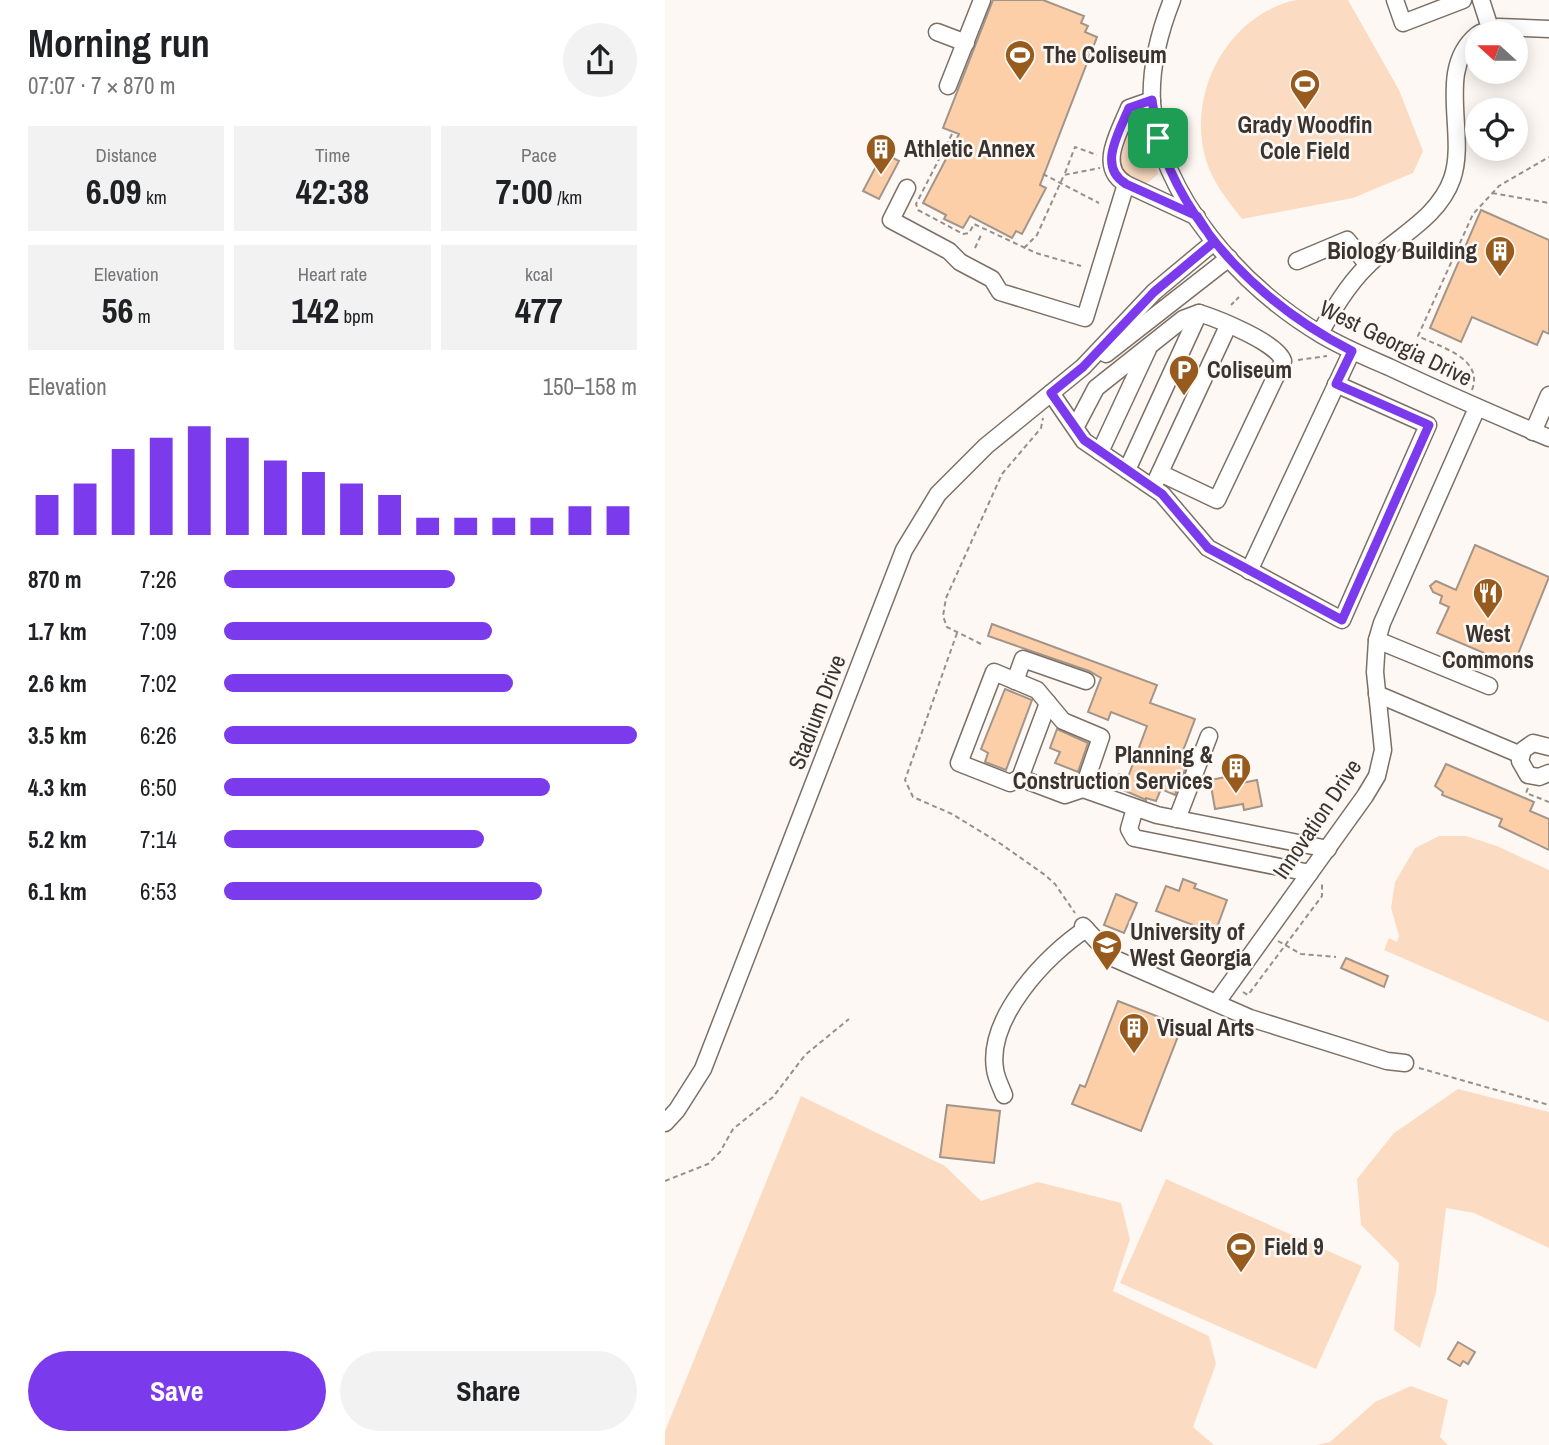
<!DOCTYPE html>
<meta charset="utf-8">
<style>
:root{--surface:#fff;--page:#f2f2f2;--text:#202124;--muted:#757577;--accent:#7c3aed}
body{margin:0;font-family:"Archivo Narrow",sans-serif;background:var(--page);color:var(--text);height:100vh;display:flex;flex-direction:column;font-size:26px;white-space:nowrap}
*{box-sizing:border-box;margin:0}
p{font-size:23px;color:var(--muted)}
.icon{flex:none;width:38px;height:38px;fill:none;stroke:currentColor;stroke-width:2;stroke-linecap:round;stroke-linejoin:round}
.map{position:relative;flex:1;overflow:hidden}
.details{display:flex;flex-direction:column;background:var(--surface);width:665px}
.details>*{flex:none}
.needle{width:46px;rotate:291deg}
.fabs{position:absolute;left:800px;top:21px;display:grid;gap:14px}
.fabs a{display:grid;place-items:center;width:63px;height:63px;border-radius:50%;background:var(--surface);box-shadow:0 4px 18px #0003;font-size:35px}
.pin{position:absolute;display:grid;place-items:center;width:60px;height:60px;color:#fff;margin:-30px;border-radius:14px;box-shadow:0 4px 10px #0006}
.round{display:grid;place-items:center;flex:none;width:74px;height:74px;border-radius:37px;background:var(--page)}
.overview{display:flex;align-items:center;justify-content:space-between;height:119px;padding:0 28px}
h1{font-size:38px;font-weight:700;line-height:52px}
.metrics{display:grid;grid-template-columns:repeat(3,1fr);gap:10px;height:119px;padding:7px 28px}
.metrics div{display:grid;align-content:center;border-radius:0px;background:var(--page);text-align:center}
.metrics b{font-size:35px;font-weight:700}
.metrics small{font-size:19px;font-weight:400}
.metrics p{font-size:19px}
.chart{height:196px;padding:14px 28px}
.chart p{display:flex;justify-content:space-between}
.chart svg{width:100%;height:126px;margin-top:7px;stroke:var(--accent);stroke-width:6}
.cta{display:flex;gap:14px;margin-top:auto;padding:14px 28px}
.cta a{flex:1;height:80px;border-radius:42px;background:var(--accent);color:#fff;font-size:28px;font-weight:700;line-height:80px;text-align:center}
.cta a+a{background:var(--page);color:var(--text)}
ul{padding:0 28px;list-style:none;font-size:23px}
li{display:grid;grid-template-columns:112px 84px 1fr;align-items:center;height:52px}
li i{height:18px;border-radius:9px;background:var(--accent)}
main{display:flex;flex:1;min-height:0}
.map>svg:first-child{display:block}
.green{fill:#fbdcc2}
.building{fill:#fdcfa8;stroke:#a2958a;stroke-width:2}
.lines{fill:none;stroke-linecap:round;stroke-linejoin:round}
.minor-casing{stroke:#7c6f65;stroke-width:19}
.path{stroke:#96908c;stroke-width:2;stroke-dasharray:5 3.5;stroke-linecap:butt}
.minor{stroke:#fff;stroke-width:16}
.route-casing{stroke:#fff;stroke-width:14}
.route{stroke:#7c3aed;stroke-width:9}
.labels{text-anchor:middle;stroke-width:5;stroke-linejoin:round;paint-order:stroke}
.poi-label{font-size:23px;font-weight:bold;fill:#3a3430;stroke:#fef8f4;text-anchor:start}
.street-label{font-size:23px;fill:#3a3430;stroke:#fef8f4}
</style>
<main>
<section class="details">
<div class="overview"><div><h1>Morning run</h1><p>07:07 · 7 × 870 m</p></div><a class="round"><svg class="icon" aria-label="share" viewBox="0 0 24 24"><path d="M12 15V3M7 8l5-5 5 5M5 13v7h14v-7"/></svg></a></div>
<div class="metrics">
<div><p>Distance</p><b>6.09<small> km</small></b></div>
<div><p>Time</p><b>42:38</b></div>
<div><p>Pace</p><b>7:00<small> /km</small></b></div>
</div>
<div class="metrics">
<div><p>Elevation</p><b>56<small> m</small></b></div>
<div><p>Heart rate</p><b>142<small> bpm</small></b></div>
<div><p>kcal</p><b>477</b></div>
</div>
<div class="chart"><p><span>Elevation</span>150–158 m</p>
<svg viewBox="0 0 160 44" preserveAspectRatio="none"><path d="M5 44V30M15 44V26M25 44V14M35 44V10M45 44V6M55 44V10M65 44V18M75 44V22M85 44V26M95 44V30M105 44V38M115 44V38M125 44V38M135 44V38M145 44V34M155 44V34"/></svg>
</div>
<ul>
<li><b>870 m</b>7:26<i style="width:56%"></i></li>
<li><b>1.7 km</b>7:09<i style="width:65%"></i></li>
<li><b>2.6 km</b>7:02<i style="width:70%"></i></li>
<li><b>3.5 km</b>6:26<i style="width:100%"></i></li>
<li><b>4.3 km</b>6:50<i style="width:79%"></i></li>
<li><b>5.2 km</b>7:14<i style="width:63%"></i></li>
<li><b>6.1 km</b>6:53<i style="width:77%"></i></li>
</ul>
<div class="cta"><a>Save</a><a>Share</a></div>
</section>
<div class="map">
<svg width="884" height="1445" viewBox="0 0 884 1445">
<rect width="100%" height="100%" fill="#fef8f4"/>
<!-- green -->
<g class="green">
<path d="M631,0H683L734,90L758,151L748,173L688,198L577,219C563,201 548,183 541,160C521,94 562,15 631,0Z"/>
<polygon points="475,116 478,119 493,174 479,186 458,175 452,155 466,119"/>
<polygon points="774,836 801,836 832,846 884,870 884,1022 719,950 724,938 732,942 734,936 726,908 730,882 750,848"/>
<polygon points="793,1089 884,1112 884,1248 809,1213 781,1208 771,1292 755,1348 729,1330 734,1263 696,1225 692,1179 729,1133"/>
<polygon points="136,1096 280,1166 316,1201 373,1182 456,1203 465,1239 448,1291 544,1336 551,1364 528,1427 549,1445 0,1445 0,1431"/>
<polygon points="501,1179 697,1266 651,1369 455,1283"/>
<polygon points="746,1386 783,1400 775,1437 783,1445 651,1445 665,1442 710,1402"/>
</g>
<!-- building -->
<g class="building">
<polygon points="328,0 378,0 419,16 416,23 423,26 420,32 432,37 375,185 381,188 357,234 351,231 347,238 305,216 298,228 279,219 281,215 258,203 294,134 278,128"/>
<polygon points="218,153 234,161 214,199 198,191"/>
<polygon points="816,210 884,240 884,334 878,331 872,345 807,317 796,342 765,328"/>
<polygon points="810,545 884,577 847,669 830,662 831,658 772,633 784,607 775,603 777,596 768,592 765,586 771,581 791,590"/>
<polygon points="327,624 492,685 485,703 530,719 513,764 521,767 510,795 496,789 491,801 481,798 481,800 449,786 454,774 463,777 482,726 446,712 443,720 423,712 436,678 424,671 323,636"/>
<polygon points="340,689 367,700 341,770 320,762 323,753 316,749"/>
<polygon points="392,729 423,743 413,772 390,763 395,752 385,748"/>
<polygon points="781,764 869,802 865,811 884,819 884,850 834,826 837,819 777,795 778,792 770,786"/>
<polygon points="566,776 567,785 592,780 597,806 579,810 578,804 550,809 545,780"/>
<polygon points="518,879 531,884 529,888 562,900 551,930 542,927 541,930 491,911 501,886 514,891"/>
<polygon points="451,894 472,903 459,933 439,925"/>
<polygon points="681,958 723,976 719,987 676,968"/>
<polygon points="453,1001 517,1026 476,1131 407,1104 415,1085 420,1087"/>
<polygon points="282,1105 335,1111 329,1163 275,1157"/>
<polygon points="793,1342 810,1352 803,1364 798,1361 795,1366 783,1359"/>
</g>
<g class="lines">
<!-- minor casing -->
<g class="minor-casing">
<g id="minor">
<path d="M507,0C494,33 485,68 487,103C495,198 578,288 657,335C679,348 701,357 724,367C777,392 830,415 884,438"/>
<polyline points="730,0 738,23 798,0"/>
<polyline points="816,0 825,28"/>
<polyline points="272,32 301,43"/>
<polyline points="815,33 833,27 884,29"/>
<polyline points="283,86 317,0"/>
<path d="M487,100L464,108C454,133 432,167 461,184L532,217"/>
<polyline points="242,188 226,220 284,251 295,262 327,279 335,292 420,318 461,184"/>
<polyline points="632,261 682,240 703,265"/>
<path d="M655,333C668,310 682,286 701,267C729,238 773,219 787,179C803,134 770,70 812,35"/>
<polyline points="441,354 564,258"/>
<polyline points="386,393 419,441 497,494 543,548 677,620 763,425 671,384"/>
<path d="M411,426L431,388L518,319L534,313C553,319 613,343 618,361L552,500L495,473"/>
<polyline points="868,432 884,395"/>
<polyline points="435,452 483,349"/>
<polyline points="462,470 534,313"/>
<polyline points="490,483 563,326"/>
<polyline points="584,571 687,351"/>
<polyline points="712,640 824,686"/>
<polyline points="350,681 358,659 421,681"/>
<polyline points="712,694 856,755"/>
<polyline points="884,747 868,743 858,750 855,761 863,775 874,777 884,773"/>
<polyline points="355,778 383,703"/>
<polyline points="418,789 436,737 398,721 372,690 329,672 294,763 345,783 355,778 400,795 418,789 492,815 663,849"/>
<polyline points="470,808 464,829 469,838 645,873"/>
<polyline points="512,819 544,736"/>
<polyline points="418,926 448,958 585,1018 722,1061 740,1063"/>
<polyline points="552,1002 700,796 712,776 718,750 710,672 712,640 717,623 812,408"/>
<path d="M339,1095C336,1087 331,1078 330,1069C322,1018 381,955 421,929"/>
<polyline points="0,1123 12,1110 38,1069 239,550 273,494 321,446 418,367 489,292 549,242"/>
</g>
</g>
<!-- path -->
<g class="path">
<polyline points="287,134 251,204 253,210 298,234 304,233 309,224 371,253 416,266"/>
<polyline points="400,173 410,147 432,155"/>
<polyline points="378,174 434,203"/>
<polyline points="827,193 884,203"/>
<polyline points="310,248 316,235"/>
<polyline points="359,248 372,235 399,175 435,168"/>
<polyline points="571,300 574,297"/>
<polyline points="566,305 569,302"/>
<polyline points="633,360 662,356"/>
<path d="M807,390C819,358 775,347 753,336L808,214L834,186L884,157"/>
<polyline points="292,633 240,780 248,797 287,814 336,844 380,875 390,884 410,913"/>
<polyline points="316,644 282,627 278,616 281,598 337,474 376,428 378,418"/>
<polyline points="863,788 861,793 884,802"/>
<polyline points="613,941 636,954 671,957"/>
<polyline points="578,992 583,995 657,896 657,881"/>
<polyline points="754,1068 884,1105"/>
<polyline points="0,1181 43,1164 55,1152 68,1129 108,1097 140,1055 184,1019"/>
</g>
<!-- minor -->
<use href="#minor" class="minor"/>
</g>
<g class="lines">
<!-- route casing -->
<g class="route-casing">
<path id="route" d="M493,138L487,100L464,108C454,133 432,167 461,184L532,216L549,242L489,292L418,367L386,393L419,440L497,494L543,548L677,620L764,425L671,384L687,351C600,307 523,232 493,138"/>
</g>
<!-- route -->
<use href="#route" class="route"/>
</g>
<!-- icons -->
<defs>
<g id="stadium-pin" transform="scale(1.575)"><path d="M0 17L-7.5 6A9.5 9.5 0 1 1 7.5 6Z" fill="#975b1d" stroke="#fef8f4"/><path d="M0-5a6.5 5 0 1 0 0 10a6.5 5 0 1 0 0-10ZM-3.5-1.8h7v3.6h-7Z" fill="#fff"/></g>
<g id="building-pin" transform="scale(1.575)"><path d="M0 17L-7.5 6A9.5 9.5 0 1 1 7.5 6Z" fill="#975b1d" stroke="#fef8f4"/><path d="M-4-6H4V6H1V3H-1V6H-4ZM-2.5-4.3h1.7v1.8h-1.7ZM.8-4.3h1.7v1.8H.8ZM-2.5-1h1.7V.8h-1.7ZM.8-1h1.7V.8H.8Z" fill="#fff"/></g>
<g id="parking-pin" transform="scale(1.575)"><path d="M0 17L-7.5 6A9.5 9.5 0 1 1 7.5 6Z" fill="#975b1d" stroke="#fef8f4"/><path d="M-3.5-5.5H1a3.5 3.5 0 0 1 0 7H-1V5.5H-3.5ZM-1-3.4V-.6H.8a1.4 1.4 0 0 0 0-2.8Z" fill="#fff"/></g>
<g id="restaurant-pin" transform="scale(1.575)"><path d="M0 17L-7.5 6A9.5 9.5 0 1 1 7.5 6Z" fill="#975b1d" stroke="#fef8f4"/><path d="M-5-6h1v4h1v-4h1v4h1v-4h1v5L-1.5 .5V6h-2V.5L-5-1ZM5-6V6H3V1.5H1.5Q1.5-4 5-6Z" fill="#fff"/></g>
<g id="university-pin" transform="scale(1.575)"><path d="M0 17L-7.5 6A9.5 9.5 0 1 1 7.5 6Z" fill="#975b1d" stroke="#fef8f4"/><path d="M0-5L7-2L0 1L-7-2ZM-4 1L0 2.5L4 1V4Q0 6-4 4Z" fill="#fff"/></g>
</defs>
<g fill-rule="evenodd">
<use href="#stadium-pin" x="355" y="55"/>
<use href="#stadium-pin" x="640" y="84"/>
<use href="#building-pin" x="216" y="149"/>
<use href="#building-pin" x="835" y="251"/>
<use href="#parking-pin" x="519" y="370"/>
<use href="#restaurant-pin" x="823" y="593"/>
<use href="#building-pin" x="571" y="768"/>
<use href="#university-pin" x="442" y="945"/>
<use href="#building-pin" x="469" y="1028"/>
<use href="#stadium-pin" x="576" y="1247"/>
</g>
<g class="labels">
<!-- poi labels -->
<g class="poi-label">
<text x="378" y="63">The Coliseum</text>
<text x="640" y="133" text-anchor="middle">Grady Woodfin<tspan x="640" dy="26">Cole Field</tspan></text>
<text x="239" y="157">Athletic Annex</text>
<text x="812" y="259" text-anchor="end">Biology Building</text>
<text x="542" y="378">Coliseum</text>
<text x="823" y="642" text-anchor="middle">West<tspan x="823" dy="26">Commons</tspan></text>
<text x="548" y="763" text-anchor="end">Planning &amp;<tspan x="548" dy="26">Construction Services</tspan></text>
<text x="465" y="940">University of<tspan x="465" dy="26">West Georgia</tspan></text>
<text x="492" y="1036">Visual Arts</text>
<text x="599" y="1255">Field 9</text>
</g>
<!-- street labels -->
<g class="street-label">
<text transform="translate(731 343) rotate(26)" y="8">West Georgia Drive</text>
<text transform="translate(152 712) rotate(-69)" y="8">Stadium Drive</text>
<text transform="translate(652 819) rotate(-56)" y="8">Innovation Drive</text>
</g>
</g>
</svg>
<div class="fabs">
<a><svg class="needle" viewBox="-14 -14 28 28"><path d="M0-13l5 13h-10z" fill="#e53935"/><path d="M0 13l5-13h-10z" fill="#757577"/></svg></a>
<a><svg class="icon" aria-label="locate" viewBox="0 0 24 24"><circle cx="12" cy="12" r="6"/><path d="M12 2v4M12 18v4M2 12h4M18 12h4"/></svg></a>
</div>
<div class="pin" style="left:493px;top:138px;background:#1e9e55"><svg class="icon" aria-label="arrive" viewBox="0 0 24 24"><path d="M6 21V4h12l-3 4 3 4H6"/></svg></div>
</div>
</main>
